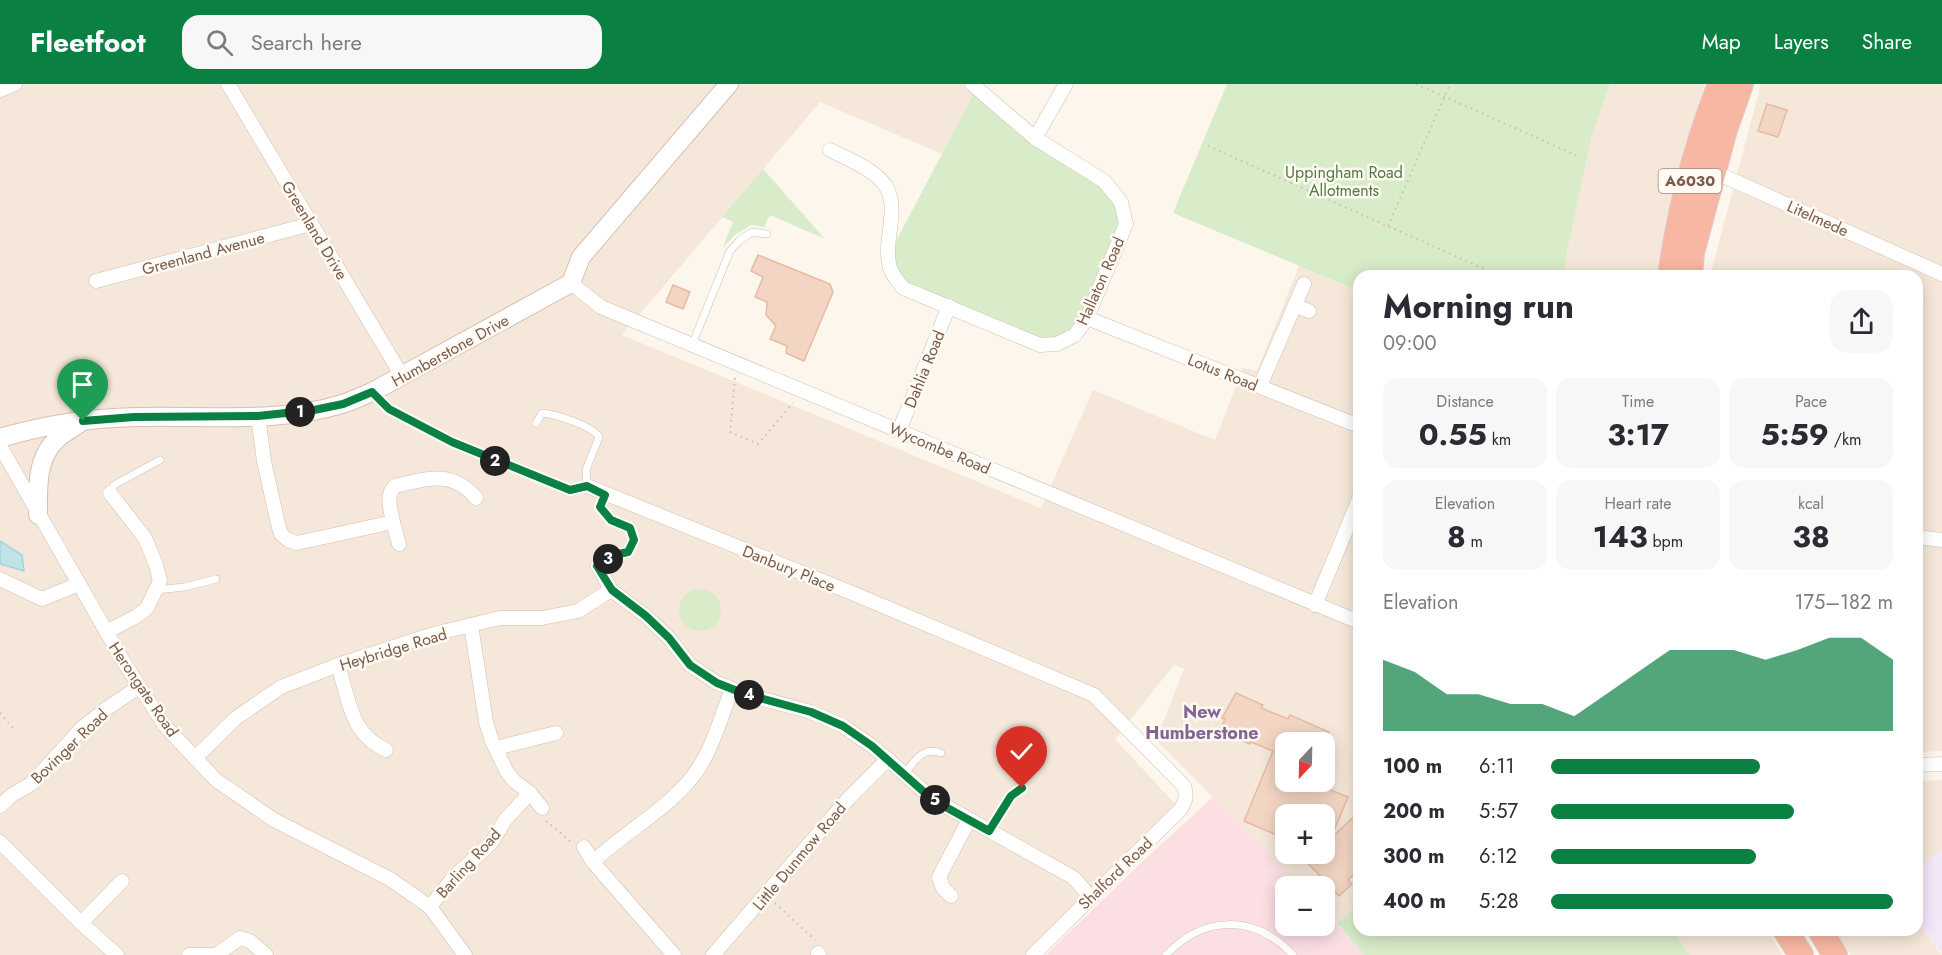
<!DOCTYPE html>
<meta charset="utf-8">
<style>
:root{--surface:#fff;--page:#f7f7f7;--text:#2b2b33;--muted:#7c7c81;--accent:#0b8043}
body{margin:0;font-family:Jost,sans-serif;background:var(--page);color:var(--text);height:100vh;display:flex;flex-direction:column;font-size:22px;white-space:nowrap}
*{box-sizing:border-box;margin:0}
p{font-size:20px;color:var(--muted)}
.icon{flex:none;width:33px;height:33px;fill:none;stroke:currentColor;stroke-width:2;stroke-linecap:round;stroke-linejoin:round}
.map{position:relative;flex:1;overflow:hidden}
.drawer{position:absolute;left:1353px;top:186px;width:570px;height:666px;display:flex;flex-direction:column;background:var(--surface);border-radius:18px;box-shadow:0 3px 15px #0003}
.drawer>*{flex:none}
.needle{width:39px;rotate:202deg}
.fabs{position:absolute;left:1275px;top:648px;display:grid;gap:12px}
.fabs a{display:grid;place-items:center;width:60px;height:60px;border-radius:12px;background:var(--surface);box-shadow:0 3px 15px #0003;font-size:30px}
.pin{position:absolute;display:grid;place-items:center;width:51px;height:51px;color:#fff;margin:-62px -26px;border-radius:50% 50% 50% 0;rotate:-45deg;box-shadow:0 0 6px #0007}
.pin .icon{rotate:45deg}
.km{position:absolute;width:30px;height:30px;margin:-15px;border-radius:50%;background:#222;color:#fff;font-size:16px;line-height:30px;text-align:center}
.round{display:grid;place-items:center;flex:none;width:63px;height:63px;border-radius:18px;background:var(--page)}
.overview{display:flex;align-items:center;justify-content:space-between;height:102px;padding:0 30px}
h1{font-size:33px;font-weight:700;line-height:45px}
.figures{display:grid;grid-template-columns:repeat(3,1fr);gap:9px;height:102px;padding:6px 30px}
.figures div{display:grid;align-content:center;border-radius:15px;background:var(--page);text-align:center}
.figures b{font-size:30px;font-weight:700}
.figures small{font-size:16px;font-weight:400}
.figures p{font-size:16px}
.chart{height:168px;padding:12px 30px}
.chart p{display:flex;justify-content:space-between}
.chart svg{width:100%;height:108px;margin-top:6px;fill:var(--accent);opacity:.7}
ul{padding:0 30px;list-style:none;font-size:20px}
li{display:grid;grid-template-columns:96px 72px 1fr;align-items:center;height:45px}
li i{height:15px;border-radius:8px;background:var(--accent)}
header{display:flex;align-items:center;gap:36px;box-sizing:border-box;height:84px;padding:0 30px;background:var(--accent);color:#fff}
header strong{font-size:28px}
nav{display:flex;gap:33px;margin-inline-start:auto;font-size:21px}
.search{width:420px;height:54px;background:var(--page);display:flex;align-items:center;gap:15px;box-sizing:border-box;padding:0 21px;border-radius:18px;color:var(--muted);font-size:22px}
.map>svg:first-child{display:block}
.residential{fill:#f5e8da;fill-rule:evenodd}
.education{fill:#f3e8fa}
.medical{fill:#fbdfe3}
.green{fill:#d8ecc9}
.water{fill:#bfe3e8;stroke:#a5d3da;stroke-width:1.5}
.building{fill:#f3d5c3;stroke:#e6bba3;stroke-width:1.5}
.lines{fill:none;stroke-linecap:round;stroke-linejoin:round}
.lane-casing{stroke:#d1beb0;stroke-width:8}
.street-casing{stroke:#d1beb0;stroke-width:15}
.secondary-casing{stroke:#d6c0b0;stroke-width:20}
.highway-casing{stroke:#dad1cd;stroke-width:26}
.path{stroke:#d9b8a5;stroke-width:2;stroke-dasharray:1.5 4.5;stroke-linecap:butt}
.lane{stroke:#fff;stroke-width:7}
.street{stroke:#fff;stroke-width:14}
.secondary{stroke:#fff;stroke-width:18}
.highway{stroke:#f7b7a3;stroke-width:24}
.route-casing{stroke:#fff;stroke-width:12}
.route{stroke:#0b8043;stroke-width:8}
.labels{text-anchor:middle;stroke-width:5;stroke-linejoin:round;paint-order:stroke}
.shield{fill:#fffaf3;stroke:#a28b7f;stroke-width:1.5}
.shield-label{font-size:15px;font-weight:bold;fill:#7a5c4d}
.park-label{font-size:16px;fill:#537a41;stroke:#fffaf3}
.street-label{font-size:16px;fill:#7a5c4d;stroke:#fffaf3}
.neighbourhood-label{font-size:18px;font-weight:bold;fill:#846695;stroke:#fffaf3}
</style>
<header>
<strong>Fleetfoot</strong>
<div class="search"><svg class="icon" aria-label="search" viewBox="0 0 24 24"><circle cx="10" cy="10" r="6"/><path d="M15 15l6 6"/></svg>Search here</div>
<nav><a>Map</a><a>Layers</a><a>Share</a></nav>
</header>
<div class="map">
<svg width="1942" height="871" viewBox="0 0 1942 871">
<rect width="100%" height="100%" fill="#fdf6ec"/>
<!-- residential -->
<g class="residential">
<path d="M0,0H979L942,70L820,18L622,251L1041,424L1093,306L1215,356L1243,284L1257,287L1299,182L1359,207V821L1337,839L1325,826L1324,802H1301L1156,656L1184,585L1174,581L1115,655L1175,720L1090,813L1026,871H0ZM1286,658H1324V698H1286ZM1286,730H1324V770H1286Z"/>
<polygon points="1610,0 1705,0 1684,64 1663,161 1659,192 1564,192 1566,173 1592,51"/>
<polygon points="1761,0 1942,0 1942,667 1917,668 1917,192 1710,192"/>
<polygon points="1942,696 1942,766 1917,785 1917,697"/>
<polygon points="1917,836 1942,871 1851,871 1835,846 1917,846"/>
<polygon points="1673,846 1768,846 1782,871 1690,871"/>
</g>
<!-- education -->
<polygon class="education" points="1942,766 1942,869 1917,836 1917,785"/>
<!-- medical -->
<polygon class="medical" points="1213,713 1301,802 1286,802 1286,842 1324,842 1325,826 1364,871 1046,871 1142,778"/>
<!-- green -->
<g class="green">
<polygon points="1227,0 1610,0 1592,51 1566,173 1564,192 1359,192 1359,207 1173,129"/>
<polygon points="975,7 1101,101 1118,121 1121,139 1084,231 1072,247 1056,256 1041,256 906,200 895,185 893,163"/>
<polygon points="763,85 825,155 770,131 764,143 751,141 736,150 723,163 733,138 722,133"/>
<circle cx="700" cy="526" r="21"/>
<polygon points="1359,821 1359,846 1673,846 1690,871 1364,871 1337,839"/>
</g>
<!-- water -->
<polygon class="water" points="0,457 22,471 24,487 0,480"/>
<!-- building -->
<g class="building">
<polygon points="1767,20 1787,26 1778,53 1758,47"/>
<polygon points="758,171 830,200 833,208 804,277 786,269 787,262 770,255 776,242 766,231 767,218 755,213 763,193 751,187"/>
<polygon points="673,201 690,208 683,225 666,218"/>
<polygon points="1236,609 1263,621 1261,624 1288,635 1290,631 1329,648 1324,658 1286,658 1286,698 1311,698 1348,713 1331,754 1359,728 1359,785 1348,796 1352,800 1339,812 1299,770 1324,770 1324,730 1286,730 1286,755 1244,737 1273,667 1251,658 1250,660 1220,647 1225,635 1222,634"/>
</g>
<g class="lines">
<!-- lane casing -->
<g class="lane-casing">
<g id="lane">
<polyline points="692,261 730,167 739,157 752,148 767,150"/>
<path d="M536,339L542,329C555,330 593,342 599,353L586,386L587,402"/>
<polyline points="110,409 114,401 160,376"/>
<polyline points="156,506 185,503 216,495"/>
<path d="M905,690C914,677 923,662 941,669"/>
<polyline points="989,747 1011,712 1022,704"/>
<path d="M1166,871C1204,831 1255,830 1293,871"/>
</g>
</g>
<!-- street casing -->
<g class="street-casing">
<g id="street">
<polyline points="228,0 402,292"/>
<polyline points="0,6 15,0"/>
<polyline points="1035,54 1066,0"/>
<path d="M830,66C846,74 874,85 885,101C901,125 882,157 890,184C892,191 899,198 903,204L1040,261L1057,260L1075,251L1087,234L1126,140L1121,118L1104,97L1035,54L972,0"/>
<polyline points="1710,86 1942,190"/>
<polyline points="96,197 311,140"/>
<polyline points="571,199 601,223 1359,538"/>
<polyline points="1295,222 1309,227"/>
<polyline points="1087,234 1359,342"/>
<polyline points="1260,302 1304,200"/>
<path d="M258,332L264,377L278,440L281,450L288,456L297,459L393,438C391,426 385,411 395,402C426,395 452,385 476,414"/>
<polyline points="899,347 949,222"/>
<polyline points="0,362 125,580 165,642 216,696 274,736 390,795 430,823 465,871"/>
<path d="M587,402L852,509L1094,611L1184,702C1187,712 1186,717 1180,726L1033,871"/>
<polyline points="393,438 399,460"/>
<polyline points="1917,453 1942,456"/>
<polyline points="598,482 611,506 646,532 669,554 690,581 717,599 745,610 811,628 843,642 872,662 933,715 1074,794 1090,813"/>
<polyline points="0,495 42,515 79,500"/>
<polyline points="1315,521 1359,415"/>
<polyline points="471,541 486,638 492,657 507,688 514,697 530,709 542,724"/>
<polyline points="106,548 137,532 147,524 160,497 156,481 145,454 110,409"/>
<path d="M338,581C349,615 350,650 386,666"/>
<polyline points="496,664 556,649"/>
<polyline points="195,674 236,634 281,603 338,581 434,550 500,534 542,534 578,527 611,506"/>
<polyline points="1917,681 1942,680"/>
<polyline points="0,722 12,711 31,700 82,644 106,625 139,603"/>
<polyline points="0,758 81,839 117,871"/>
<polyline points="584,763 593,778 674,871"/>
<path d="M593,778C623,749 662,729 689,697C711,672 720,635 732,605"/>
<polyline points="951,812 943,804 939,793 969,736"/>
<polyline points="430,823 452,795 492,758 505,736 530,709"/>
<polyline points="81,839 122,797"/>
<polyline points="818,869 819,871"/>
<polyline points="189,871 214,871"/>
<polyline points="216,871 240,854 250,857 266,871"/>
<polyline points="713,871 848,715 888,675"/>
</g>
</g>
<!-- secondary casing -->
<g class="secondary-casing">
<g id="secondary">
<path d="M0,354C44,341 90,334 136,333C202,331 278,340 342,320C352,317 362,312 372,308L571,199L581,173L729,0"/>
<path d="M38,431C38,406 36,377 54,358C61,350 73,344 81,338"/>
</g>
</g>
<!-- highway casing -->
<g class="highway-casing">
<g id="highway">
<path d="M1670,192C1679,127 1696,61 1720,0"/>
<polyline points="1690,192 1692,169 1725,46 1741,0"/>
<polyline points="1785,846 1801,871"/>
<polyline points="1820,846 1835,871"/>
</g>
</g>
<!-- path -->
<g class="path">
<polyline points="1416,0 1580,73"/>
<polyline points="1208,62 1500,192"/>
<polyline points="1388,142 1450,0"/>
<polyline points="735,294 730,348 758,360 793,319"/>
<polyline points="385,321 389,325 452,358 570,406 573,405"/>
<polyline points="600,423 611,436 630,444 634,456 628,468 610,474"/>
<polyline points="0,629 13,644"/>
<polyline points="546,737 571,758"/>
<polyline points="775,819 815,856"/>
</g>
<!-- lane -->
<use href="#lane" class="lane"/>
<!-- street -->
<use href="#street" class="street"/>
<!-- secondary -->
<use href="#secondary" class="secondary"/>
<!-- highway -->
<use href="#highway" class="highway"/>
</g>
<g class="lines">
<!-- route casing -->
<g class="route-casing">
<polyline id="route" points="83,337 134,333 258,332 314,326 343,320 372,308 389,325 452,358 570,406 587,402 605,411 600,423 611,436 630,444 634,456 628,468 614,471 597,482 612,506 646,532 669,554 690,581 717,599 745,610 811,628 843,642 872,662 933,716 989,747 1011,712 1022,704"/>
</g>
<!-- route -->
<use href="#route" class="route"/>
</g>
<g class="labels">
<!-- shield labels -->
<rect class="shield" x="1658.5" y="85" width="63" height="24" rx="4.5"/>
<g class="shield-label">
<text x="1690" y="102">A6030</text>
</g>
<!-- park labels -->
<g class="park-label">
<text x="1344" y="94">Uppingham Road<tspan x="1344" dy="18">Allotments</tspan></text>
</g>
<!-- street labels -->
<g class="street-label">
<text transform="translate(1818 134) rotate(24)" y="6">Litelmede</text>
<text transform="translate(315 146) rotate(59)" y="6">Greenland Drive</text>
<text transform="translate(203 169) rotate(-15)" y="6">Greenland Avenue</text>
<text transform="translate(1100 197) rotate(-66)" y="6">Hallaton Road</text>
<text transform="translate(450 266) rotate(-29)" y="6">Humberstone Drive</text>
<text transform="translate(924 285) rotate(-68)" y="6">Dahlia Road</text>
<text transform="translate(1223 288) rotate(22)" y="6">Lotus Road</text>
<text transform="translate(940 364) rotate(23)" y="6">Wycombe Road</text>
<text transform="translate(789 484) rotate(22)" y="6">Danbury Place</text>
<text transform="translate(393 565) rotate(-17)" y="6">Heybridge Road</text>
<text transform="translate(144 605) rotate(56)" y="6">Herongate Road</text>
<text transform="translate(69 662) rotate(-44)" y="6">Bovinger Road</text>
<text transform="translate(799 772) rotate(-50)" y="6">Little Dunmow Road</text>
<text transform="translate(468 779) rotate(-48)" y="6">Barling Road</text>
<text transform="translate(1115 789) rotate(-44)" y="6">Shalford Road</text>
</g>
<!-- neighbourhood labels -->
<g class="neighbourhood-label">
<text x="1202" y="634">New<tspan x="1202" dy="21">Humberstone</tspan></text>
</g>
</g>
</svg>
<div class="fabs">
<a><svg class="needle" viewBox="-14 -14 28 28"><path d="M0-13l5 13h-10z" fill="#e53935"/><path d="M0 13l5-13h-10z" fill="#7c7c81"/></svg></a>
<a>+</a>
<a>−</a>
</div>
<div class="pin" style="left:83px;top:337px;background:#1e9e55"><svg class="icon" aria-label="arrive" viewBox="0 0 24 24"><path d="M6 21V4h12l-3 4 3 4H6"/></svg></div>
<div class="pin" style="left:1022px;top:704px;background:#d93025"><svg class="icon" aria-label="check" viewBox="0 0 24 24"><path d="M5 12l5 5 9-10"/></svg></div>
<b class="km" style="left:300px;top:328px">1</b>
<b class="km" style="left:495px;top:377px">2</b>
<b class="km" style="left:608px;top:475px">3</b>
<b class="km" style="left:749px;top:611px">4</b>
<b class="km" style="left:935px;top:716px">5</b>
<section class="drawer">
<div class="overview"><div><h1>Morning run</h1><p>09:00</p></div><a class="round"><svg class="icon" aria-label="share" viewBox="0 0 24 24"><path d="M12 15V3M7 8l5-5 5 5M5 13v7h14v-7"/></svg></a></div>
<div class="figures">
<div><p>Distance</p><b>0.55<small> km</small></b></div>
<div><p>Time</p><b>3:17</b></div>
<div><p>Pace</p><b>5:59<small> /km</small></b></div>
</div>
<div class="figures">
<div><p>Elevation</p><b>8<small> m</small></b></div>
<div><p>Heart rate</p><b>143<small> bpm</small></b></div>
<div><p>kcal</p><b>38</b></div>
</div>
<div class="chart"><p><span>Elevation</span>175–182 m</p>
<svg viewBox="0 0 160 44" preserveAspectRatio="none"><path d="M0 44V15L10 20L20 29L30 29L40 33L50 33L60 38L70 29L80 20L90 11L100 11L110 11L120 15L130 11L140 6L150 6L160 15V44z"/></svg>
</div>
<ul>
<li><b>100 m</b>6:11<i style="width:61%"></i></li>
<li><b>200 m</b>5:57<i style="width:71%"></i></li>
<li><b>300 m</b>6:12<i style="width:60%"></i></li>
<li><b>400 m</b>5:28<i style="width:100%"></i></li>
</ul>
</section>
</div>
